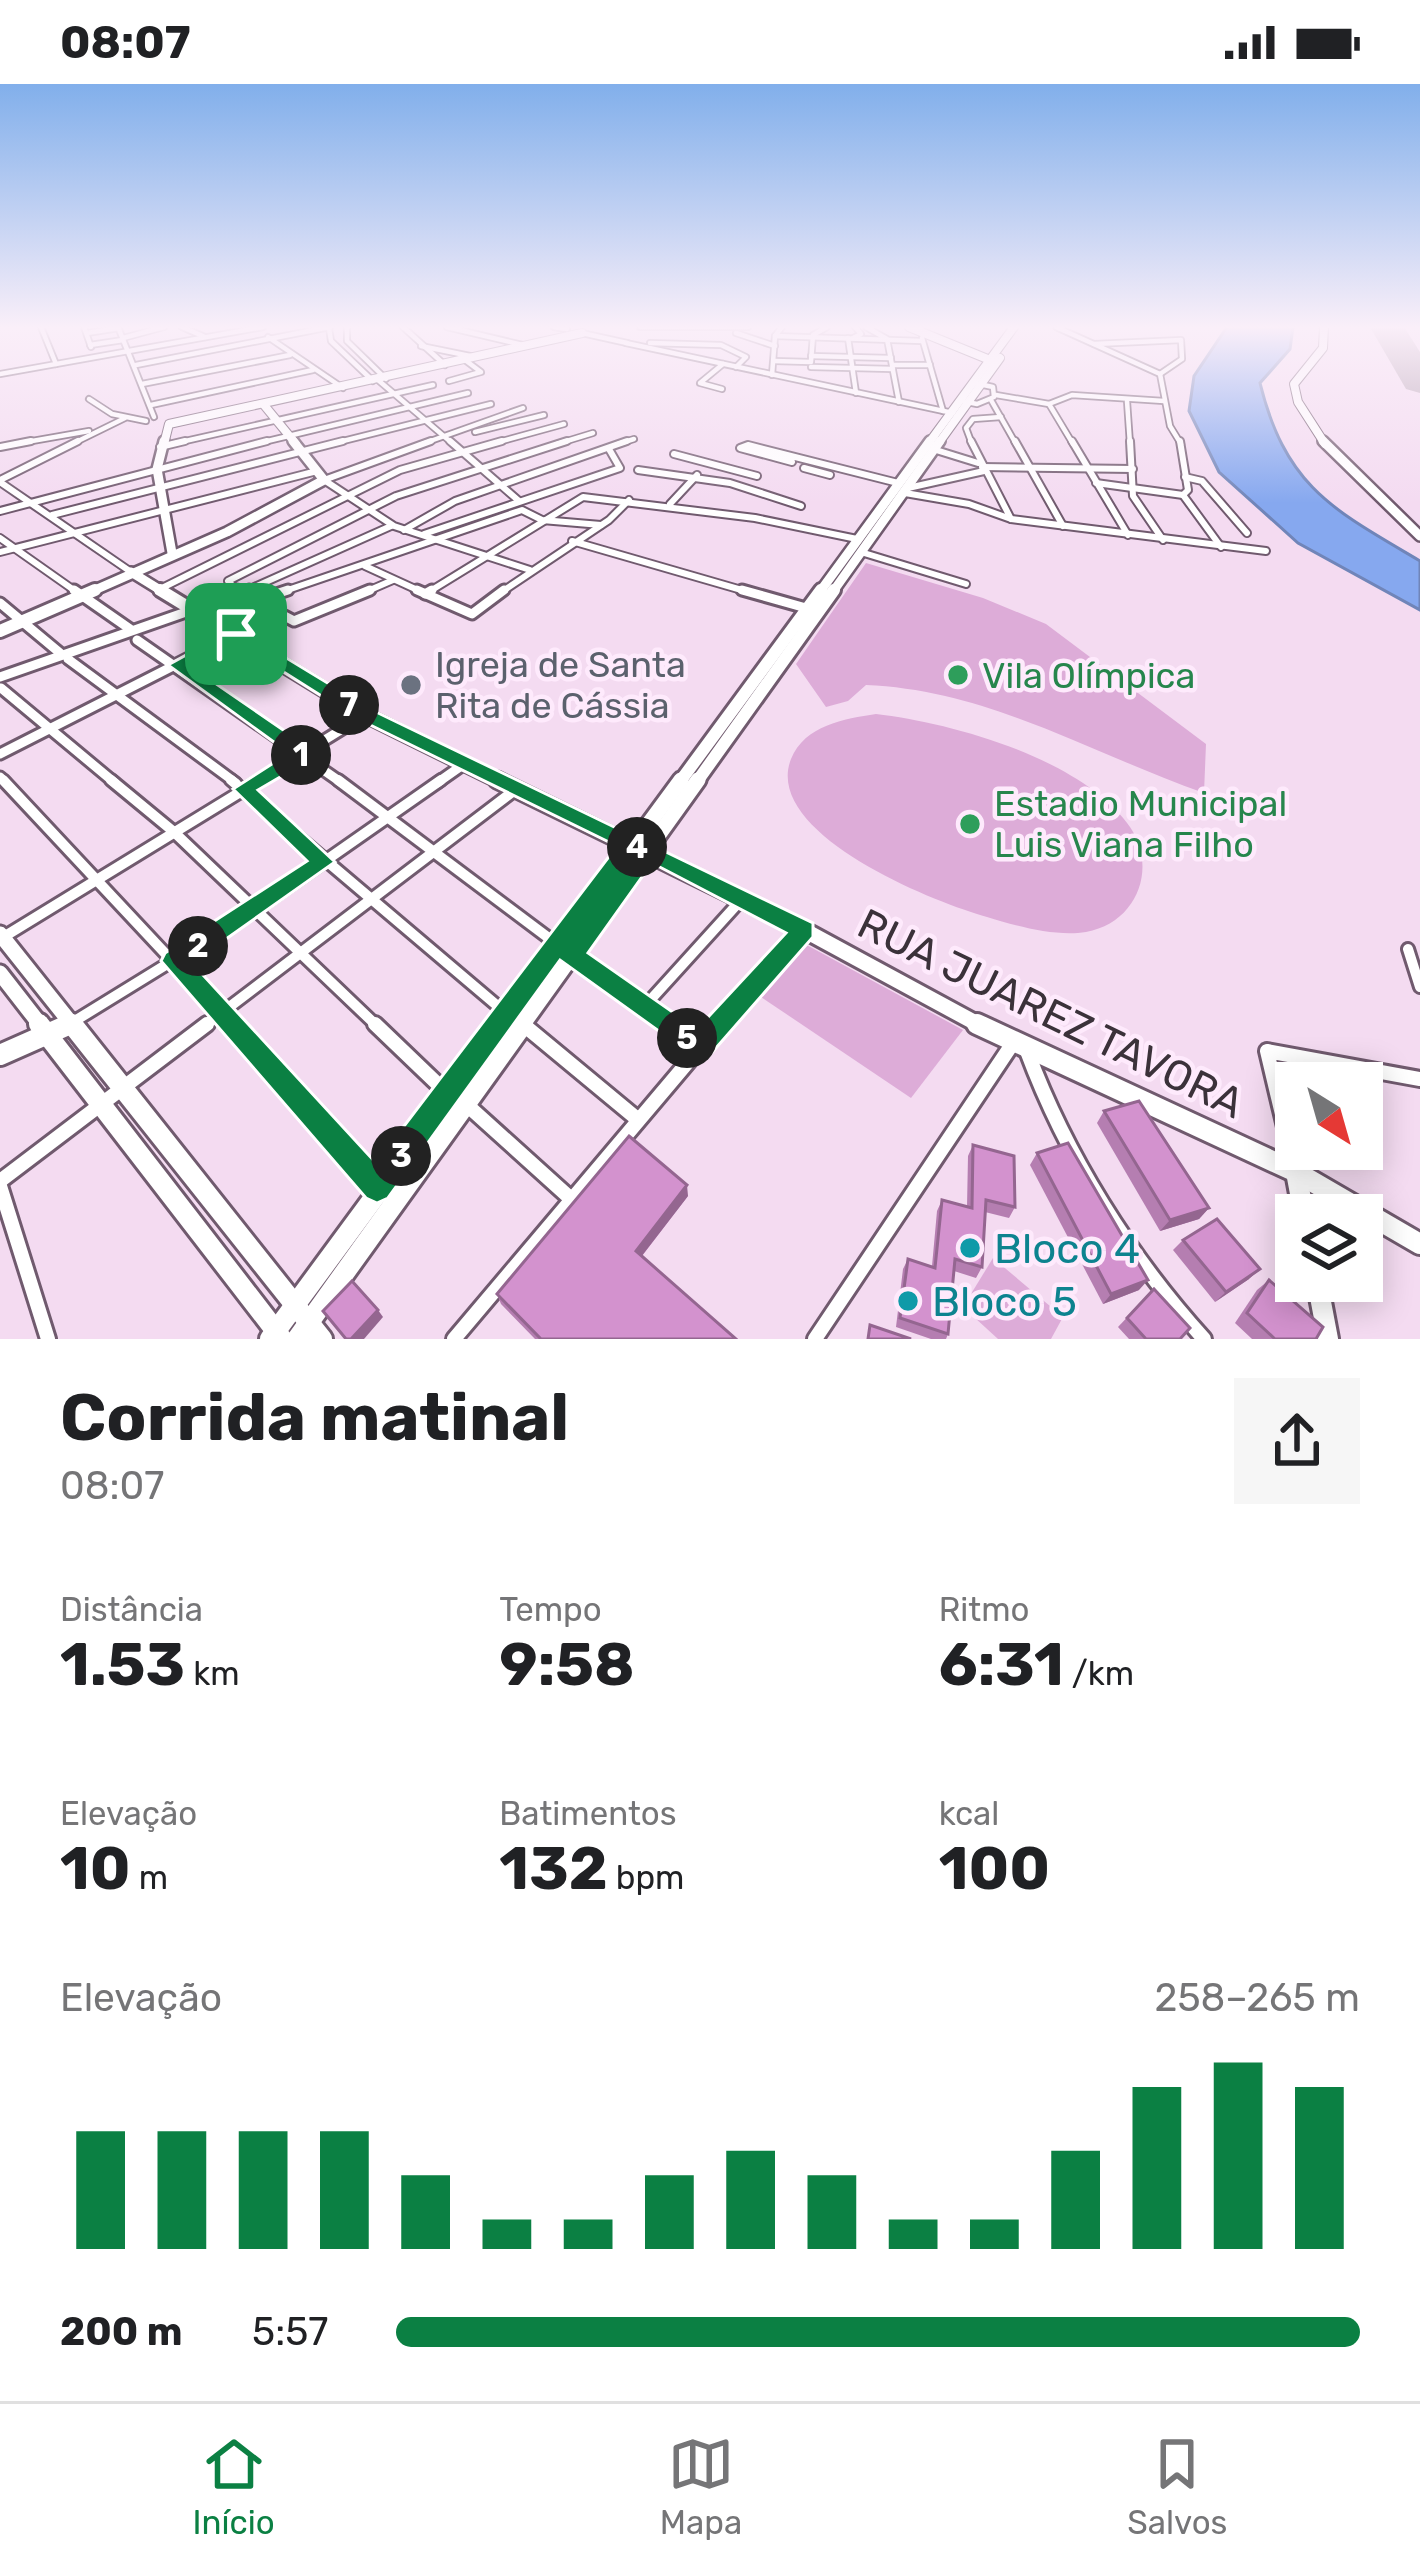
<!DOCTYPE html>
<html lang="pt">
<meta charset="utf-8">
<style>
:root{--surface:#fff;--page:#f6f6f6;--text:#202124;--muted:#757577;--line:#e0e0e0;--accent:#0b8043}
body{margin:0;font-family:Rubik,sans-serif;background:var(--page);color:var(--text);height:100vh;display:flex;flex-direction:column;font-size:45px;white-space:nowrap}
*{box-sizing:border-box;margin:0}
p{font-size:39px;color:var(--muted)}
.icon{flex:none;width:66px;height:66px;fill:none;stroke:currentColor;stroke-width:2;stroke-linecap:round;stroke-linejoin:round}
.map{position:relative;height:1255px;overflow:hidden}
.side{display:flex;flex-direction:column;background:var(--surface);flex:1}
.side>*{flex:none}
.needle{width:78px;rotate:143deg}
.buttons{position:absolute;left:1275px;top:978px;display:grid;gap:24px}
.buttons a{display:grid;place-items:center;width:108px;height:108px;border-radius:0px;background:var(--surface);box-shadow:0 6px 30px #0003;font-size:60px}
.pin{position:absolute;display:grid;place-items:center;width:102px;height:102px;color:#fff;margin:-51px;border-radius:24px;box-shadow:0 6px 18px #0006}
.km{position:absolute;width:60px;height:60px;margin:-30px;border-radius:50%;background:#222;color:#fff;font-size:33px;line-height:60px;text-align:center}
.round{display:grid;place-items:center;flex:none;width:126px;height:126px;border-radius:0px;background:var(--page)}
.summary{display:flex;align-items:center;justify-content:space-between;height:204px;padding:0 60px}
h1{font-size:66px;font-weight:700;line-height:90px}
.figures{display:grid;grid-template-columns:repeat(3,1fr);gap:18px;height:204px;padding:12px 60px}
.figures div{display:grid;align-content:center}
.figures b{font-size:60px;font-weight:700}
.figures small{font-size:33px;font-weight:400}
.figures p{font-size:33px}
.chart{height:336px;padding:24px 60px}
.chart p{display:flex;justify-content:space-between}
.chart svg{width:100%;height:216px;margin-top:12px;stroke:var(--accent);stroke-width:6}
ul{padding:0 60px;list-style:none;font-size:39px}
li{display:grid;grid-template-columns:192px 144px 1fr;align-items:center;height:90px}
li i{height:30px;border-radius:15px;background:var(--accent)}
.status{display:flex;justify-content:space-between;align-items:center;height:84px;padding:0 60px;background:var(--surface);direction:ltr}
.status svg{height:33px;fill:currentColor}
.tab-bar{display:flex;justify-content:space-around;align-items:center;height:168px;border-top:3px solid var(--line);background:var(--surface);font-size:33px;color:var(--muted)}
.tab-bar a{display:grid;justify-items:center;gap:6px}
.tab-bar .current{color:var(--accent)}
.map>svg:first-child{display:block}
.green{fill:#ddacd8}
.water{fill:#86a8ef;stroke:#7085b9;stroke-width:3}
.lines{fill:none;stroke-linecap:round;stroke-linejoin:round}
.runway{fill:#b5a2b2;fill-rule:evenodd}
.street-far4-casing{stroke:#705a6e;stroke-width:8}
.street-far3-casing{stroke:#705a6e;stroke-width:10}
.street-far2-casing{stroke:#705a6e;stroke-width:15}
.street-far1-casing{stroke:#705a6e;stroke-width:16}
.street-casing{stroke:#705a6e;stroke-width:20}
.secondary-far4-casing{stroke:#705a6e;stroke-width:10}
.secondary-far3-casing{stroke:#705a6e;stroke-width:14}
.secondary-far2-casing{stroke:#705a6e;stroke-width:18}
.secondary-far1-casing{stroke:#705a6e;stroke-width:21}
.secondary-casing{stroke:#705a6e;stroke-width:26}
.street-far4{stroke:#fff;stroke-width:4.5}
.street-far3{stroke:#fff;stroke-width:6}
.street-far2{stroke:#fff;stroke-width:9}
.street-far1{stroke:#fff;stroke-width:10}
.street{stroke:#fff;stroke-width:14}
.secondary-far4{stroke:#fff;stroke-width:8}
.secondary-far3{stroke:#fff;stroke-width:9}
.secondary-far2{stroke:#fff;stroke-width:12}
.secondary-far1{stroke:#fff;stroke-width:15}
.secondary{stroke:#fff;stroke-width:20}
.wall{fill:#b57eb1}
.shaded-wall{fill:#946690}
.building{fill:#d392ce;stroke:#946690;stroke-width:3}
.route{fill:#0b8043;stroke:#fff;stroke-width:3;fill-rule:evenodd}
.leisure-dot{fill:#2e9e5b;stroke:#feeafc;stroke-width:4.5}
.worship-dot{fill:#6b7280;stroke:#feeafc;stroke-width:4.5}
.culture-dot{fill:#0f9aa8;stroke:#feeafc;stroke-width:4.5}
.labels{text-anchor:middle;stroke-width:9;stroke-linejoin:round;paint-order:stroke}
.worship-label{font-size:36px;fill:#5b616d;stroke:#feeafc;text-anchor:start}
.leisure-label{font-size:36px;fill:#27864d;stroke:#feeafc;text-anchor:start}
.near-street-label{font-size:42px;fill:#3b323a;stroke:#feeafc}
.near-culture-label{font-size:42px;fill:#0d838f;stroke:#feeafc;text-anchor:start}
</style>
<div class="status"><b>08:07</b><svg viewBox="0 0 49 12"><path d="M0 12V9h3v3zM5 12V6h3v6zM10 12V3h3v9zM15 12V0h3v12zM26 1h20v11H26zM47 4h2v5h-2z"/></svg></div>
<div class="map">
<svg width="1420" height="1255" viewBox="0 0 1420 1255">
<rect width="100%" height="100%" fill="#f4dbf1"/>
<!-- green -->
<g class="green">
<path d="M866,479L983,514L1046,540L1206,660L1204,709C1090,669 989,606 866,601L848,617L826,623L796,580Z"/>
<path d="M876,630C953,639 1083,675 1130,743C1158,784 1137,839 1086,848C1056,853 1016,842 987,833C932,818 762,749 791,675C805,641 844,635 876,630Z"/>
<polygon points="803,859 963,946 911,1014 761,913"/>
<polygon points="993,1174 1063,1233 1051,1255 998,1255 963,1223"/>
</g>
<!-- water -->
<path class="water" d="M1227,243H1293L1290,265L1260,299C1286,404 1334,426 1420,477V526L1298,459L1219,388L1189,327L1194,292Z"/>
<g class="lines">
<!-- runway -->
<polygon class="runway" points="1370,243 1404,243 1420,268 1420,309 1406,305"/>
<!-- street-far4 casing -->
<g class="street-far4-casing">
<g id="street-far4">
<polyline points="41,243 56,280"/>
<polyline points="84,243 91,263"/>
<polyline points="118,243 154,333"/>
<polyline points="182,243 205,253"/>
<polyline points="347,243 347,257 386,295"/>
<polyline points="403,243 445,281"/>
<polyline points="447,243 527,262"/>
<polyline points="554,243 567,245"/>
<polyline points="640,243 748,243"/>
<polyline points="866,243 887,255 899,318"/>
<polyline points="1056,243 1160,290"/>
<polyline points="329,244 331,257 373,297"/>
<polyline points="87,249 119,244"/>
<polyline points="582,249 627,259"/>
<polyline points="736,249 775,262"/>
<polyline points="775,252 922,257"/>
<polyline points="268,253 343,304"/>
<polyline points="123,254 164,243"/>
<polyline points="848,254 856,309"/>
<polyline points="853,254 861,250 855,243"/>
<polyline points="922,254 943,327"/>
<polyline points="626,259 953,329"/>
<polyline points="650,259 721,261 746,273 736,283"/>
<polyline points="1094,260 1181,256 1182,275 1160,290"/>
<polyline points="90,261 123,256"/>
<polyline points="421,262 475,273"/>
<polyline points="811,272 891,274"/>
<polyline points="774,277 811,278"/>
<polyline points="811,277 813,251 827,243"/>
<polyline points="136,281 330,243"/>
<polyline points="893,281 930,281"/>
<polyline points="811,283 893,285"/>
<polyline points="0,290 263,243"/>
<polyline points="1160,290 1170,342 1181,360"/>
<polyline points="772,291 775,252 782,243"/>
<polyline points="378,296 453,360"/>
<polyline points="449,297 481,288 465,276"/>
<polyline points="142,300 290,271"/>
<polyline points="722,305 700,299 723,280"/>
<polyline points="996,311 1049,320"/>
<polyline points="89,315 112,330 146,337"/>
<polyline points="991,316 1016,360"/>
<polyline points="962,317 977,320 994,313 993,303 974,299"/>
<polyline points="1127,317 1130,360"/>
<polyline points="151,321 313,286"/>
<polyline points="475,348 544,331"/>
<polyline points="15,360 89,347"/>
<polyline points="72,360 125,334"/>
<polyline points="172,360 433,301"/>
<polyline points="255,360 468,309"/>
<polyline points="331,360 491,320"/>
<polyline points="422,360 523,324"/>
<polyline points="491,360 564,340"/>
<polyline points="557,360 593,349"/>
<polyline points="618,360 634,355"/>
<polyline points="972,360 966,344 973,335 1001,333"/>
<polyline points="1073,360 1049,320 1072,311 1164,317"/>
</g>
</g>
<!-- street-far3 casing -->
<g class="street-far3-casing">
<g id="street-far3">
<polyline points="431,357 324,396 394,442 530,486"/>
<polyline points="450,357 519,417"/>
<polyline points="971,357 1011,435"/>
<polyline points="1015,357 1063,442"/>
<polyline points="1072,357 1128,451"/>
<polyline points="1130,357 1133,412 1163,456"/>
<polyline points="1180,357 1188,406 1183,411"/>
<polyline points="0,363 31,357"/>
<polyline points="160,363 185,357"/>
<polyline points="936,366 978,379"/>
<polyline points="674,370 757,392"/>
<polyline points="792,378 740,364 748,361 898,399"/>
<polyline points="982,383 1133,385"/>
<polyline points="804,384 830,391"/>
<polyline points="638,386 730,399 801,422"/>
<polyline points="1185,393 1202,397 1247,449"/>
<polyline points="0,396 78,357"/>
<polyline points="0,398 131,488"/>
<polyline points="1096,399 1183,411"/>
<polyline points="908,404 984,387"/>
<polyline points="905,409 969,420 1011,435 1266,467"/>
<polyline points="1183,411 1221,463"/>
<polyline points="670,420 697,391"/>
<polyline points="0,427 267,357"/>
<polyline points="52,431 343,357"/>
<polyline points="404,446 455,417 627,357"/>
<polyline points="424,450 620,384 609,365"/>
<polyline points="0,454 78,509"/>
<polyline points="572,457 752,509"/>
<polyline points="0,468 317,387"/>
<polyline points="864,469 966,500"/>
<polyline points="365,482 424,509"/>
<polyline points="158,506 400,386 502,357"/>
<polyline points="240,509 228,497 396,412 567,357"/>
<polyline points="241,509 391,442"/>
<polyline points="279,509 522,426 542,436 601,441"/>
<polyline points="363,509 393,496"/>
<polyline points="427,509 583,413 755,434 857,455"/>
<polyline points="500,509 609,436 629,416"/>
</g>
</g>
<!-- street-far2 casing -->
<g class="street-far2-casing">
<g id="street-far2">
<polyline points="74,506 130,545"/>
<polyline points="237,506 240,509"/>
<polyline points="417,506 472,530 504,506"/>
<polyline points="742,506 806,524"/>
<polyline points="425,510 432,506"/>
<polyline points="254,516 294,537 370,506"/>
<polyline points="0,519 60,569"/>
<polyline points="204,534 288,506"/>
<polyline points="137,556 342,699"/>
<polyline points="68,575 236,699"/>
<polyline points="0,593 249,506"/>
<polyline points="1,604 115,699"/>
<polyline points="0,670 236,550"/>
<polyline points="0,693 6,699"/>
<polyline points="255,699 365,631"/>
<polyline points="437,699 464,680"/>
</g>
</g>
<!-- street-far1 casing -->
<g class="street-far1-casing">
<g id="street-far1">
<polyline points="3,696 234,943"/>
<polyline points="111,696 174,748 378,943"/>
<polyline points="231,696 507,930"/>
<polyline points="338,696 558,861"/>
<polyline points="2,854 260,696"/>
<polyline points="1408,865 1420,903"/>
<polyline points="571,872 671,943"/>
<polyline points="644,923 741,816"/>
<polyline points="73,938 255,826 441,696"/>
<polyline points="203,943 515,706"/>
<polyline points="717,943 804,846"/>
</g>
</g>
<!-- street casing -->
<g class="street-casing">
<g id="street">
<polyline points="231,940 377,1103"/>
<polyline points="375,940 448,1010"/>
<polyline points="667,940 699,963"/>
<polyline points="525,942 636,1034"/>
<path d="M1027,967C1066,1072 1129,1172 1204,1255"/>
<polyline points="467,1021 570,1114"/>
<polyline points="1295,1085 1267,967 1420,995"/>
<polyline points="0,1097 207,940"/>
<polyline points="0,1102 48,1255"/>
<polyline points="454,1255 720,940"/>
<polyline points="815,1255 1015,956"/>
</g>
</g>
<!-- secondary-far4 casing -->
<g class="secondary-far4-casing">
<g id="secondary-far4">
<polyline points="909,243 990,276"/>
<polyline points="1324,243 1323,264 1294,300 1298,318 1325,360"/>
<polyline points="264,321 296,360"/>
<polyline points="164,360 169,340 582,249"/>
<polyline points="928,360 1014,243"/>
<polyline points="938,360 1000,274"/>
</g>
</g>
<!-- secondary-far3 casing -->
<g class="secondary-far3-casing">
<g id="secondary-far3">
<polyline points="164,357 157,385 172,469"/>
<polyline points="1323,357 1420,452"/>
<polyline points="131,488 165,509"/>
<polyline points="88,509 227,448 324,396 293,357"/>
<polyline points="819,509 930,357"/>
<polyline points="832,509 940,357"/>
</g>
</g>
<!-- secondary-far2 casing -->
<g class="secondary-far2-casing">
<g id="secondary-far2">
<polyline points="160,506 365,631 503,699"/>
<polyline points="0,547 95,506"/>
<polyline points="679,699 821,506"/>
<polyline points="696,699 834,506"/>
</g>
</g>
<!-- secondary-far1 casing -->
<g class="secondary-far1-casing">
<g id="secondary-far1">
<polyline points="497,696 804,846 983,943"/>
<polyline points="0,850 74,943"/>
<polyline points="0,889 42,943"/>
<polyline points="63,943 70,940"/>
<polyline points="499,943 681,696"/>
<polyline points="521,943 698,696"/>
</g>
</g>
<!-- secondary casing -->
<g class="secondary-casing">
<g id="secondary">
<polyline points="39,940 282,1255"/>
<polyline points="72,940 322,1255"/>
<polyline points="977,940 1296,1088 1420,1160"/>
<polyline points="0,971 70,940"/>
<polyline points="1296,1088 1304,1131"/>
<polyline points="1317,1197 1328,1255"/>
<polyline points="270,1255 502,940"/>
<polyline points="297,1255 523,940"/>
</g>
</g>
<!-- street-far4 -->
<use href="#street-far4" class="street-far4"/>
<!-- street-far3 -->
<use href="#street-far3" class="street-far3"/>
<!-- street-far2 -->
<use href="#street-far2" class="street-far2"/>
<!-- street-far1 -->
<use href="#street-far1" class="street-far1"/>
<!-- street -->
<use href="#street" class="street"/>
<!-- secondary-far4 -->
<use href="#secondary-far4" class="secondary-far4"/>
<!-- secondary-far3 -->
<use href="#secondary-far3" class="secondary-far3"/>
<!-- secondary-far2 -->
<use href="#secondary-far2" class="secondary-far2"/>
<!-- secondary-far1 -->
<use href="#secondary-far1" class="secondary-far1"/>
<!-- secondary -->
<use href="#secondary" class="secondary"/>
</g>
<!-- wall -->
<g class="wall">
<polygon points="1104,1027 1209,1124 1199,1135 1160,1147 1097,1039"/>
<polygon points="973,1061 1015,1123 1009,1134 985,1128 982,1183 976,1194 954,1187 948,1250 946,1255 931,1255 896,1243 903,1185 908,1175 932,1182 937,1127 942,1116 967,1123 968,1072"/>
<polygon points="1037,1069 1139,1206 1103,1220 1030,1081"/>
<polygon points="688,1112 642,1172 736,1255 535,1255 501,1220 497,1210"/>
<polygon points="1183,1156 1249,1195 1215,1218 1173,1166"/>
<polygon points="1269,1196 1316,1255 1252,1255 1235,1239 1257,1206"/>
<polygon points="1154,1205 1180,1255 1129,1255 1118,1243"/>
</g>
<!-- shaded-wall -->
<g class="shaded-wall">
<polygon points="687,1101 688,1112 637,1178 636,1167"/>
<polygon points="1209,1124 1199,1135 1160,1147 1170,1136"/>
<polygon points="1260,1185 1249,1195 1215,1218 1226,1208"/>
<polygon points="1148,1196 1139,1206 1103,1220 1111,1210"/>
<polygon points="378,1226 383,1233 364,1255 351,1255"/>
</g>
<!-- building -->
<g class="building">
<polygon points="1139,1017 1209,1124 1170,1136 1104,1027"/>
<polygon points="629,1052 687,1101 636,1167 736,1255 541,1255 497,1210"/>
<polygon points="1068,1059 1148,1196 1111,1210 1037,1069"/>
<polygon points="973,1061 1014,1072 1015,1123 986,1116 982,1183 955,1175 948,1250 900,1234 908,1175 935,1184 942,1116 972,1124"/>
<polygon points="1217,1135 1260,1185 1226,1208 1183,1156"/>
<polygon points="1269,1196 1323,1243 1316,1255 1275,1255 1247,1229"/>
<polygon points="352,1197 378,1226 351,1255 346,1255 323,1227"/>
<polygon points="1154,1205 1190,1244 1180,1255 1146,1255 1127,1234"/>
<polygon points="870,1241 911,1255 868,1255"/>
</g>
<!-- sky -->
<linearGradient id="sky" x2="0" y2="1"><stop stop-color="#81afeb"/><stop offset="0.58" stop-color="#faeff9"/><stop offset="1" stop-color="#faeff9" stop-opacity="0"/></linearGradient>
<rect width="1420" height="419" fill="url(#sky)"/>
<!-- route -->
<path class="route" d="M230,547H242L372,626L813,839V853L709,972L699,976L560,876L388,1114L377,1119L366,1114L161,877L165,869L307,777L233,705L289,669L168,581ZM236,558L358,635L617,762L376,1079L192,879L335,778L258,706L311,675V665L190,582ZM652,779L786,849L697,945L588,869Z"/>
<!-- markers -->
<g class="leisure-dot">
<circle cx="958" cy="591" r="12"/>
<circle cx="970" cy="740" r="12"/>
</g>
<circle class="worship-dot" cx="411" cy="601" r="12"/>
<g class="culture-dot">
<circle cx="970" cy="1164" r="12"/>
<circle cx="908" cy="1217" r="12"/>
</g>
<g class="labels">
<!-- worship labels -->
<g class="worship-label">
<text x="435" y="593">Igreja de Santa<tspan x="435" dy="41">Rita de Cássia</tspan></text>
</g>
<!-- leisure labels -->
<g class="leisure-label">
<text x="982" y="604">Vila Olímpica</text>
<text x="994" y="732">Estadio Municipal<tspan x="994" dy="41">Luis Viana Filho</tspan></text>
</g>
<!-- near-street labels -->
<g class="near-street-label">
<text transform="translate(1051 929) rotate(26)" y="15">RUA JUAREZ TAVORA</text>
</g>
<!-- near-culture labels -->
<g class="near-culture-label">
<text x="994" y="1179">Bloco 4</text>
<text x="932" y="1232">Bloco 5</text>
</g>
</g>
</svg>
<div class="buttons">
<a><svg class="needle" viewBox="-14 -14 28 28"><path d="M0-13l5 13h-10z" fill="#e53935"/><path d="M0 13l5-13h-10z" fill="#757577"/></svg></a>
<a><svg class="icon" aria-label="layers" viewBox="0 0 24 24"><path d="M12 4l9 5-9 5-9-5zM3 14l9 5 9-5"/></svg></a>
</div>
<div class="pin" style="left:236px;top:550px;background:#1e9e55"><svg class="icon" aria-label="arrive" viewBox="0 0 24 24"><path d="M6 21V4h12l-3 4 3 4H6"/></svg></div>
<b class="km" style="left:301px;top:671px">1</b>
<b class="km" style="left:198px;top:862px">2</b>
<b class="km" style="left:401px;top:1072px">3</b>
<b class="km" style="left:637px;top:763px">4</b>
<b class="km" style="left:687px;top:954px">5</b>
<b class="km" style="left:349px;top:621px">7</b>
</div>
<section class="side">
<div class="summary"><div><h1>Corrida matinal</h1><p>08:07</p></div><a class="round"><svg class="icon" aria-label="share" viewBox="0 0 24 24"><path d="M12 15V3M7 8l5-5 5 5M5 13v7h14v-7"/></svg></a></div>
<div class="figures">
<div><p>Distância</p><b>1.53<small> km</small></b></div>
<div><p>Tempo</p><b>9:58</b></div>
<div><p>Ritmo</p><b>6:31<small> /km</small></b></div>
</div>
<div class="figures">
<div><p>Elevação</p><b>10<small> m</small></b></div>
<div><p>Batimentos</p><b>132<small> bpm</small></b></div>
<div><p>kcal</p><b>100</b></div>
</div>
<div class="chart"><p><span>Elevação</span>258–265 m</p>
<svg viewBox="0 0 160 44" preserveAspectRatio="none"><path d="M5 44V20M15 44V20M25 44V20M35 44V20M45 44V29M55 44V38M65 44V38M75 44V29M85 44V24M95 44V29M105 44V38M115 44V38M125 44V24M135 44V11M145 44V6M155 44V11"/></svg>
</div>
<ul>
<li><b>200 m</b>5:57<i style="width:100%"></i></li>
</ul>
</section>
<nav class="tab-bar">
<a class="current"><svg class="icon" aria-label="home" viewBox="0 0 24 24"><path d="M3 11l9-7 9 7M6 9v11h12V9"/></svg>Início</a>
<a><svg class="icon" aria-label="map" viewBox="0 0 24 24"><path d="M3 6l6-2 6 2 6-2v14l-6 2-6-2-6 2zM9 4v14M15 6v14"/></svg>Mapa</a>
<a><svg class="icon" aria-label="saved" viewBox="0 0 24 24"><path d="M7 4h10v16l-5-4-5 4z"/></svg>Salvos</a>
</nav>
